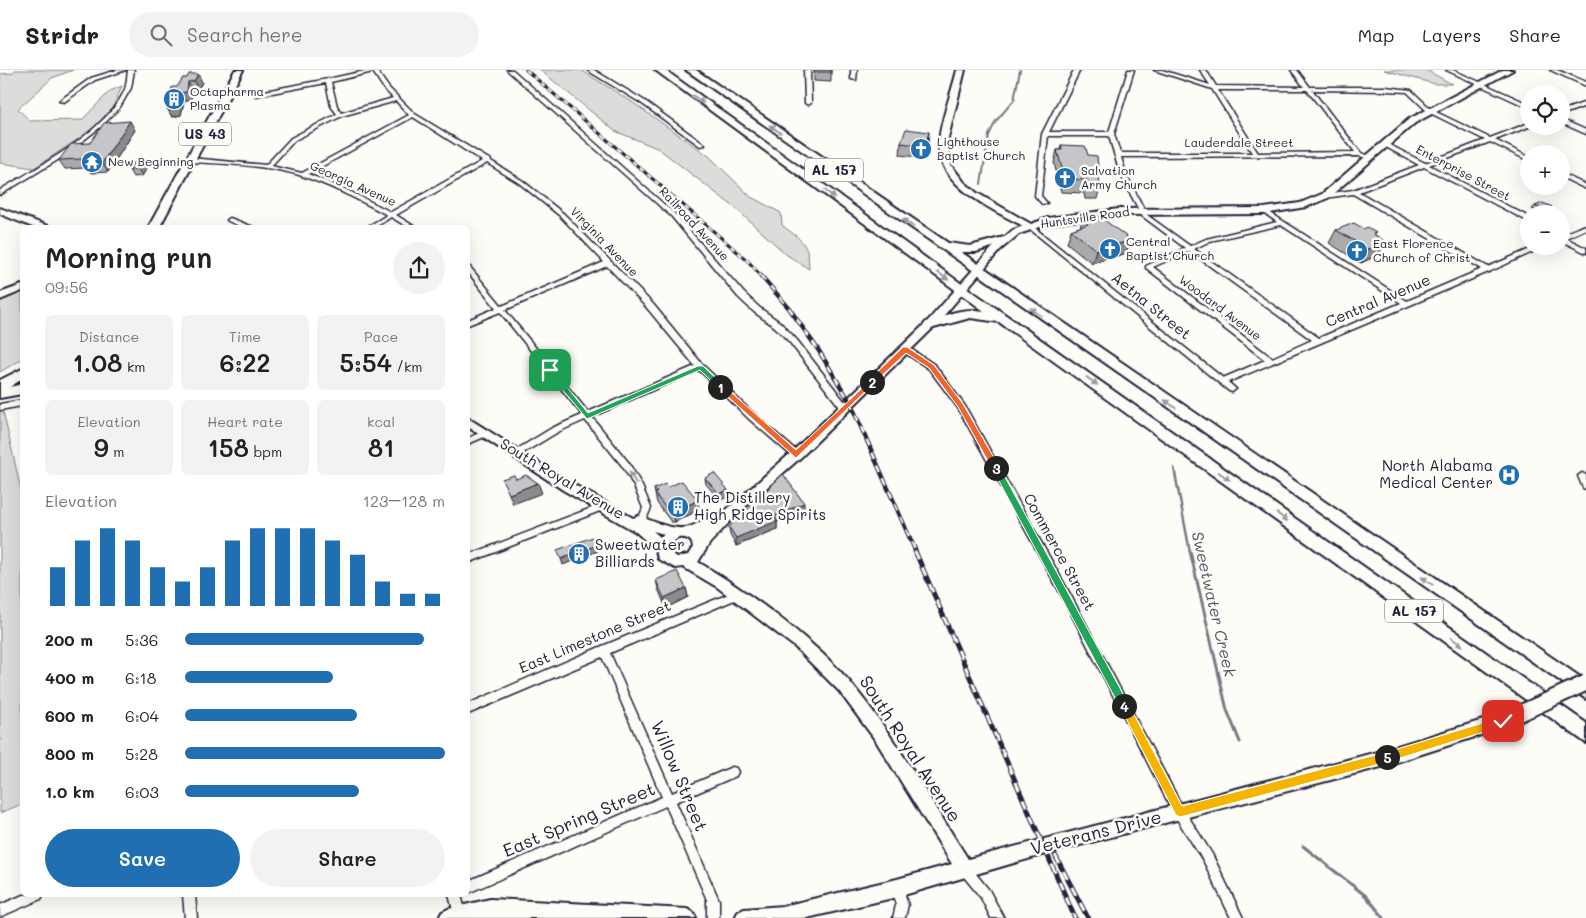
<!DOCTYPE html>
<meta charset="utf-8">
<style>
:root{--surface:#fff;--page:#f2f2f2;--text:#222;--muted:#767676;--line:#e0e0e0;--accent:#1f6fb2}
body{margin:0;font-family:Mali,sans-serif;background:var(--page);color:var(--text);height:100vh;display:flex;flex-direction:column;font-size:19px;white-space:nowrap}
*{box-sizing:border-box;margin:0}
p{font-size:16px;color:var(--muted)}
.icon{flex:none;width:28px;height:28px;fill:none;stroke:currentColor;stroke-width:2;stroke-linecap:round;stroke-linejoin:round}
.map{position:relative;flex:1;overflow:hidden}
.drawer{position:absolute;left:20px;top:155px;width:450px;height:672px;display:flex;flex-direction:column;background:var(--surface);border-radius:8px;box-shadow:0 5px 20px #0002}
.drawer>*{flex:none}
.buttons{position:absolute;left:1520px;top:15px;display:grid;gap:10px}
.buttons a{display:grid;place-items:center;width:50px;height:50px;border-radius:50%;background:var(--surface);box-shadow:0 5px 20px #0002;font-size:25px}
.pin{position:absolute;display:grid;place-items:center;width:42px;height:42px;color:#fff;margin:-21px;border-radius:10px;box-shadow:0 2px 8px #0006}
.km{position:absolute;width:25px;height:25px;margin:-12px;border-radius:50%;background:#222;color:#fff;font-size:14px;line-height:25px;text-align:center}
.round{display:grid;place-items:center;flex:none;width:52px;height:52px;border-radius:26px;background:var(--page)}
.headline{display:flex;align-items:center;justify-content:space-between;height:85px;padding:0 25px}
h1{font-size:28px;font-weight:600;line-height:38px}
.metrics{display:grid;grid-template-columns:repeat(3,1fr);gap:8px;height:85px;padding:5px 25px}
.metrics div{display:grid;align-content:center;border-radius:8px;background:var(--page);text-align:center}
.metrics b{font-size:25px;font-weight:600}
.metrics small{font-size:14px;font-weight:400}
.metrics p{font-size:14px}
.chart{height:140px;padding:10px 25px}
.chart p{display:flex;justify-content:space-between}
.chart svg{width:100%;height:90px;margin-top:5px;stroke:var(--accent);stroke-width:6}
.primary-button{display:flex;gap:10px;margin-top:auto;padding:10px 25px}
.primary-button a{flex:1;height:58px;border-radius:30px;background:var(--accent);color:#fff;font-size:20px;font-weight:600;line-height:58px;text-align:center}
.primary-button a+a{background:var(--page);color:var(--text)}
ul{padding:0 25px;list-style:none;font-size:16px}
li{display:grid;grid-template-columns:80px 60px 1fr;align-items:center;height:38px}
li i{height:12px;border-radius:6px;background:var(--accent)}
header{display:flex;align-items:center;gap:30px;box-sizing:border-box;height:70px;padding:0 25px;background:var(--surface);border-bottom:1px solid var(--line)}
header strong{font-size:24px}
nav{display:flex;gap:28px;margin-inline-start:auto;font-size:18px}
.search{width:350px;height:45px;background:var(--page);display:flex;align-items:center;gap:12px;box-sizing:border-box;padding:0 18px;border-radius:28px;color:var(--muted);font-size:19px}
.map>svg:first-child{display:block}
.green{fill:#dddcdb;stroke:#807f8b}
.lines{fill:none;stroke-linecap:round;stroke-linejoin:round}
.stream-far2{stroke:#787885;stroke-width:2}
.stream-far1{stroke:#787885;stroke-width:2.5}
.stream{stroke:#787885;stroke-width:3}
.street-casing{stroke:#22223b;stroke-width:3}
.secondary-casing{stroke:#22223b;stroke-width:4}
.highway-casing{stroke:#22223b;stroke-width:4}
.street{fill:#fdfcf7;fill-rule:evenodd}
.secondary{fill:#fdfcf7;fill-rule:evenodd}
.highway{fill:#fdfcf7;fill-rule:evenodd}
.rail-far2-casing{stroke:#22223b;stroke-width:3}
.rail-far1-casing{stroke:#22223b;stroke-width:4.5}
.rail-casing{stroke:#22223b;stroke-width:5}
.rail-far2{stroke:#fdfcf7;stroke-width:2;stroke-dasharray:5;stroke-linecap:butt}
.rail-far1{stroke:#fdfcf7;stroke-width:2.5;stroke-dasharray:7;stroke-linecap:butt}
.rail{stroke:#fdfcf7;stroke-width:3;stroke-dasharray:9;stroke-linecap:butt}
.secondary-bridge-casing{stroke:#22223b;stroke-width:19;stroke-linecap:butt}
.secondary-bridge{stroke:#fdfcf7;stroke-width:15}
.wall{fill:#aaaaac;stroke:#22223b}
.shaded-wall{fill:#8b8b8c;stroke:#22223b}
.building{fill:#c6c6c8;stroke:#22223b}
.oneway{fill:#9a9aa2}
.split-1{fill:#22a559;stroke:#fff}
.split-2{fill:#f0652b;stroke:#fff}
.split-3{fill:#f0652b;stroke:#fff}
.split-4{fill:#22a559;stroke:#fff}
.split-5{fill:#f5b400;stroke:#fff}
.split-6{fill:#f5b400;stroke:#fff}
.labels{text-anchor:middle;stroke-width:5;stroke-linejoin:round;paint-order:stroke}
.far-poi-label{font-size:12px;fill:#22223b;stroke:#fdfcf7;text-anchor:start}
.far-street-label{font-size:12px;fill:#22223b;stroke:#fdfcf7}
.shield{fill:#fdfcf7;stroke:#646373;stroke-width:1}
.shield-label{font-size:14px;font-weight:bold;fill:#22223b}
.street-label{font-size:15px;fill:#22223b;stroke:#fdfcf7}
.poi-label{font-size:15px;fill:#22223b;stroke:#fdfcf7;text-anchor:start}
.water-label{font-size:16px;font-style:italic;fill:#545466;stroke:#fdfcf7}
.near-street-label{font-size:18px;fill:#22223b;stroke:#fdfcf7}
</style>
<header>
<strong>Stridr</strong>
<div class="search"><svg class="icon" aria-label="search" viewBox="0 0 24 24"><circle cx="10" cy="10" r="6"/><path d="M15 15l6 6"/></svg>Search here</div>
<nav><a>Map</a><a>Layers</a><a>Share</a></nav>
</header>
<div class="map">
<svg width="1586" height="848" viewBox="0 0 1586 848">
<rect width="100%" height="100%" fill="#fdfcf7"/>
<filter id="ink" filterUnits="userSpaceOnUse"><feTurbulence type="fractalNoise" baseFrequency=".02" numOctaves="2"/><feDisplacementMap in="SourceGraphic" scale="10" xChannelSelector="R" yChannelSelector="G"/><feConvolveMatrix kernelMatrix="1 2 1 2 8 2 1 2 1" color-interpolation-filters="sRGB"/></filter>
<g filter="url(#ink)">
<!-- green -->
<g class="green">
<polygon points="15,0 73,0 52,8 18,39 30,51 82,50 110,21 122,16 113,37 89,62 34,98 0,93 0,4 12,3"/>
<path d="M540,0H581L632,32L709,86L751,127L781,143L782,155C801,170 809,173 809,199L787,185L734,137L659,79L615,61Z"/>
<polygon points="1384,0 1426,0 1452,14 1435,14"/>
<polygon points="22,222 22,289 0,302 0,232"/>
<polygon points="3,341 22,424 22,734 0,743 0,342"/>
</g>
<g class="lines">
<!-- stream-far2 -->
<polyline class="stream-far2" points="981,114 989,65 996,51 1014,30 1020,0"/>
<!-- stream-far1 -->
<polyline class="stream-far1" points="1174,398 1190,482"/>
<!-- stream -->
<g class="stream">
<polyline points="1190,481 1227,640 1240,672"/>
<polyline points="1303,776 1366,826 1384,848"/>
</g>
<!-- street casing -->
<g class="street-casing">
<g id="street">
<polygon points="117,0 126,0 95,10 64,32 59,31 91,8"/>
<path d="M128,0H134L131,18L120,37L103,55L61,88L0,125V120C38,97 108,61 125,19C127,13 127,6 128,0Z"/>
<path d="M369,0H379L377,1L389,18L415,44L487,88L490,89L491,91L523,111L564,144L653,234L703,295L755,345L799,383L800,385L799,387H793L749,349L699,300L592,347L629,393L642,416L651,438L644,454H638L637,452L643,438L634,416L623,397L585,350L558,362L520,385H514L513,383L514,381L552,358L582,345L500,242L468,255V250L496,238L468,202V196L470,197L502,236L604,192L560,146L519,113L487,93L396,145L417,158H409L391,147L374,158H365L387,145C358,129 329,115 299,105C264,95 227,94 191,92L188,90L191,88L266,95L291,68L337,44L331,36L326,13L256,26L253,24L254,23L328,9ZM373,2L385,20L393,28L341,43L337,36L331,12ZM396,31L409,45L302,103L271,96L295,70L342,46ZM413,47L482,91L391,142L345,119L308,104ZM607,196L647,238L695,296L588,342L505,240Z"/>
<polygon points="507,0 513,0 676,145 744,223 760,238 781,253 797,270 848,336 849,338 848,340 842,340 791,274 775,257 754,242 738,227 672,147"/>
<polygon points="587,0 594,0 645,31 705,75 700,76 641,33"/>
<polygon points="804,0 810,0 811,33 808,35 805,33"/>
<polygon points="851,0 857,0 856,10 851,9"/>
<path d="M1074,0H1080L1049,62H1109L1128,0H1134L1114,64L1120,83H1252L1212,19L1154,0H1162L1210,15L1200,0H1206L1216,16L1304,17L1291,0H1297L1310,17H1386L1411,20L1432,40L1490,68L1529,53V56H1531L1495,70L1529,87V91L1490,72L1429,95L1529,147V152L1424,97L1359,122L1488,197L1537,176H1546L1491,201L1228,312L1236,319L1232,322L1229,321L1026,156L1027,155H1031L1223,308L1265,290L1146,198V196L1185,178L1142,146L1120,104L1109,66H1048L1041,126L1047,133L1042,134L1035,126L1042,64ZM1218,20H1307L1355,82L1258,83ZM1312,20L1386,21L1407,22L1428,42L1485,70L1425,93L1388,74H1384V76L1419,95L1353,120L1325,124L1322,126L1325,128L1353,124L1482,199L1407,231L1266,140L1261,141L1277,152L1206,169L1190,176L1147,145L1126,104L1121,87L1358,86L1373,89V87L1361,83ZM1281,155L1401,233L1319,268L1194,179L1210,171ZM1189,181L1312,270L1272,288L1153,197Z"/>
<polygon points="1446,0 1453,0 1529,34 1529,38"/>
<polygon points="1550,0 1557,0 1586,12 1586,16"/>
<polygon points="1586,32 1586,36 1561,45 1561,41"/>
<polygon points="1561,49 1586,60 1586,64 1561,53"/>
<polygon points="1561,103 1586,115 1586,119 1561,107"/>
<polygon points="230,148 253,157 254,158 244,158 228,151 227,150"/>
<polygon points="1586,155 1586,159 1566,168 1586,178 1586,183 1561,171 1561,165"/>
<polygon points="902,277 908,277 935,295 965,336 1069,522 1183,738 1212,784 1243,848 1231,848 1204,792 1175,746 1063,528 958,338 929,299 902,281 901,279"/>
<polygon points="22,330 22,336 0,340 0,334"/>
<polygon points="486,360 489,361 490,363 489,365 468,374 468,368"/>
<polygon points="1582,403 1586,405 1586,419 1583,418 1578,406"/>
<polygon points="602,434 605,435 606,437 605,439 468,493 468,485"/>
<polygon points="736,521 739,522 741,525 739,528 610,583 672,723 732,697 736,698 738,702 736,706 676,732 719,830 719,848 707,848 707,830 666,736 468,823 468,811 662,727 602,587 468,644 468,634 600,577"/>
<polygon points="964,792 968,794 989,820 1004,848 991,848 981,828 960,802 958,798 960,794"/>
<polygon points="897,812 901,814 908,835 905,848 893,848 896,835 891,818 893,814"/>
<polygon points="23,825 43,825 41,829 0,847 0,835"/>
<polygon points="183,825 195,825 197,848 185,848"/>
<polygon points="449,825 461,825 467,848 455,848"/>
</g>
</g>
<!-- secondary casing -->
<g class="secondary-casing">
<g id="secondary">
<path d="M957,0H965L947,72L951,95L964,112L977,123L1031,154L1048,148L1119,139L1264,138L1300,133L1322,124L1409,49L1503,0H1513L1415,53L1328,128L1306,137L1264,144L1119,145L1049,154L1019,164L1000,180L934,257L800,388L737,444L710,473L698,492C747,521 813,569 850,612C895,666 930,730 968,789L1381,681L1503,644L1508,646L1511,651L1508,656L1503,658L1381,697L1045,784L897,827L807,848H735L738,842L744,839L783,836L897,809L952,794L876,671L839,621L795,577L717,517L683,497L675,498L658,489L656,480L636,462L563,420L468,357V348L571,413L633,448L638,446C654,451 676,463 692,456C702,452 713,441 724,442L792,382L926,253L994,176L1013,160L1023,156C992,139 935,115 939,71C941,49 952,22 957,0ZM653,461L664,464L660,467ZM678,468C686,467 692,469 693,477L688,485L677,487L670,482V474Z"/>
<polygon points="0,138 48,156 49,158 35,158 0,144"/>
<polygon points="22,215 22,221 0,230 0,223"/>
<polygon points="490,829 687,839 693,842 696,848 439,848 442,842 448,839"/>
</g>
</g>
<!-- highway casing -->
<g class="highway-casing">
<g id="highway">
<polygon points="235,0 243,0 159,158 148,158"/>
<path d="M655,0H665L966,217L1586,653V673L999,252L970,248L930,259L926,258L924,255L926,252C945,245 963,237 984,241Z"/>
<polygon points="686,0 696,0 948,173 970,176 1004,167 1008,168 1008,172 976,182 961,182 1586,611 1586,629"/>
<polygon points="22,299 22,309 10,317 22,314 22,324 0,328 0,310"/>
</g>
</g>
<!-- street -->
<use href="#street" class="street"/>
<!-- secondary -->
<use href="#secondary" class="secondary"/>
<!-- highway -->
<use href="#highway" class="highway"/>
<!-- rail-far2 casing -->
<g class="rail-far2-casing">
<polyline id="rail-far2" points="526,0 748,191 762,207"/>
</g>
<!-- rail-far1 casing -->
<g class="rail-far1-casing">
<polyline id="rail-far1" points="761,206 789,238 819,281 850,332 916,482"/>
</g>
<!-- rail casing -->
<g class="rail-casing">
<g id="rail">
<polyline points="915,481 1075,848"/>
<polyline points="1055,785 1088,848"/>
</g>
</g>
<!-- rail-far2 -->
<use href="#rail-far2" class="rail-far2"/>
<!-- rail-far1 -->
<use href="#rail-far1" class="rail-far1"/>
<!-- rail -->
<use href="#rail" class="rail"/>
<!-- secondary-bridge casing -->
<g class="secondary-bridge-casing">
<polyline id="secondary-bridge" points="1503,651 1586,613"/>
</g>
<!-- secondary-bridge -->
<use href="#secondary-bridge" class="secondary-bridge"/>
</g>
<!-- wall -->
<g class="wall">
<polygon points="814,0 831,0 831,12 814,11"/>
<polygon points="183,8 202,12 198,20 193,20 191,30 184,31 181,45 172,47 167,38"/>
<polygon points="135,60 108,102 91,103 86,98 65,99 59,90 90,73"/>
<polygon points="901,73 928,74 924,88 900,85"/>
<polygon points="1061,75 1088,85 1100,116 1097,129 1085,129 1084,123 1061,122 1054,93 1057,80 1060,80"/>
<polygon points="147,98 142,106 133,107 129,100"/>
<polygon points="1535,136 1552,137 1549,140 1541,144 1532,139"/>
<polygon points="1083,148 1126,183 1111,188 1109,187 1092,193 1067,173 1071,160 1080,157"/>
<polygon points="1336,160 1375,165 1386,172 1378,185 1361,193 1329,173"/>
<polygon points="705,408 728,426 720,431 706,414"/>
<polygon points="668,417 698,430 699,440 675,452 671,452 657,433 654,419"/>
<polygon points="804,441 777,452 777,459 736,476 730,465 729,457"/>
<polygon points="656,510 686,518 688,527 666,538 658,519"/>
</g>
<!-- shaded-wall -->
<g class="shaded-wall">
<polygon points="198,4 202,12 198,20 194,11"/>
<polygon points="188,12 193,20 191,30 184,31 181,45 172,47 167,38"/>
<polygon points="130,51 135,60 108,102 102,93"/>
<polygon points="929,62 928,74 924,88 925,76"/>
<polygon points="143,92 147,98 142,106 138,99"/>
<polygon points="1552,137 1549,140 1541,144 1543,140"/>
<polygon points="1131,170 1126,183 1111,188 1115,175"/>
<polygon points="1386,172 1378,185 1361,193 1368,179"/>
<polygon points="1113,174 1109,187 1092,193 1096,180"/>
<polygon points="538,413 542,423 513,434 509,424"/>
<polygon points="728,420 728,426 720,431 719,424"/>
<polygon points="698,430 699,440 675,452 673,443"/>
<polygon points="804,433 804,441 777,452 777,459 736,476 736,468 774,446"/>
<polygon points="597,475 598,481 563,495 561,489"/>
<polygon points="686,518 688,527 666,538 664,528"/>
</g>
<!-- building -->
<g class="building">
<rect x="814" y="0" width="17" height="2"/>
<polygon points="189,4 198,4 194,11 188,12 187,22 179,23 176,37 167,38 172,17 177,17 183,8 187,8"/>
<polygon points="130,51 102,93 85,95 81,90 82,89 59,90 71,74 90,73 104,53"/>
<polygon points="906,59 929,62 925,76 901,73"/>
<polygon points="1061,75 1085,76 1088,85 1097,86 1100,116 1089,116 1087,110 1065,109 1057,80 1062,80"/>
<polygon points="134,92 143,92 138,99 129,100"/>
<polygon points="1543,133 1552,137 1543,140 1535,136"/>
<polygon points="1094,144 1099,146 1131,170 1115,175 1113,174 1096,180 1071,160 1088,154 1083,148"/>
<polygon points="1354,153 1364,159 1367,157 1376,163 1373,164 1386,172 1368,179 1336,160"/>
<polygon points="714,403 728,420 719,424 705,408"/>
<polygon points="783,404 804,433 774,446 777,451 736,468 729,457"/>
<polygon points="514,405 516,409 526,405 538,413 509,424 502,409"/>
<polygon points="682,411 698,430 673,443 669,442 655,424 657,422 654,419 665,414 668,417"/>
<polygon points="593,467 597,475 561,489 557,480"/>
<polygon points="677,501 686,518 664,528 656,510"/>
</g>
<!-- one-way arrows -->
<defs><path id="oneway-solid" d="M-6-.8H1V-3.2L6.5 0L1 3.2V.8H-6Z" transform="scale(1.25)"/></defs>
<g class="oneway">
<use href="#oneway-solid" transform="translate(698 29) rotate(35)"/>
<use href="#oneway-solid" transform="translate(775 59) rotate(-146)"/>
<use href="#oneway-solid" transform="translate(830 124) rotate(37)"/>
<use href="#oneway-solid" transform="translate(908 153) rotate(-145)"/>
<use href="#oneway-solid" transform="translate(943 206) rotate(36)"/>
<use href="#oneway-solid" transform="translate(1036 242) rotate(-145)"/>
<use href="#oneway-solid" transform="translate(1092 311) rotate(36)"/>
<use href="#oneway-solid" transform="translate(1170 334) rotate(-145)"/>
<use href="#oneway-solid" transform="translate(1224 406) rotate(36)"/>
<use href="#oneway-solid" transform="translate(633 408) rotate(-121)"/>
<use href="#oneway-solid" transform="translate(1282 447) rotate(36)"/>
<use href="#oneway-solid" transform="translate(1427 511) rotate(-145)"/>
<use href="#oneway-solid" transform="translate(1457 572) rotate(36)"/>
</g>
</g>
<!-- split-1 -->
<polygon class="split-1" points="698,296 703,296 723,315 723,318 718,318 700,300 587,349 546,300 552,299 588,343"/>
<!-- split-2 -->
<polygon class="split-2" points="872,309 874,310 874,313 796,388 717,317 723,315 796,380"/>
<!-- split-3 -->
<polygon class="split-3" points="903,277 907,277 934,295 963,334 1000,398 999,400 993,400 958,337 929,298 906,283 874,313 869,313 869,310"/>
<!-- split-4 -->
<polygon class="split-4" points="996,395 999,396 1128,633 1128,639 1121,639 992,398"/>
<!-- split-5 -->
<polygon class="split-5" points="1124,632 1128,633 1182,736 1387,682 1392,687 1387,692 1180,747 1176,745 1121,639 1121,633"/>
<!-- split-6 -->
<polygon class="split-6" points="1503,647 1508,651 1503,656 1387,692 1381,687 1387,682"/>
<!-- icons -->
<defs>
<g id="building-disc" transform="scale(1.125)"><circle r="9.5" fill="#1f6fb2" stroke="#fdfcf7"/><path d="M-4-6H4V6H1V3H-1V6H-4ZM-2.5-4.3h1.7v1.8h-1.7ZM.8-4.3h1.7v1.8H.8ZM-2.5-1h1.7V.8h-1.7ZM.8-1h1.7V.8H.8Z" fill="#fff"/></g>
<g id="church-disc" transform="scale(1.125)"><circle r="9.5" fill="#1f6fb2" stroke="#fdfcf7"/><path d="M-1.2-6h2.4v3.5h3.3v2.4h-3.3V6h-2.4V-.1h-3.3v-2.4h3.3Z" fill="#fff"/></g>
<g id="temple-disc" transform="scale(1.125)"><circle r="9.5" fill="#1f6fb2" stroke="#fdfcf7"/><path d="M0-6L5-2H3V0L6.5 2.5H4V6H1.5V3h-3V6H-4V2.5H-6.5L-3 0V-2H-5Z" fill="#fff"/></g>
<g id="hospital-disc" transform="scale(1.125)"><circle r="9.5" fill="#1f6fb2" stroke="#fdfcf7"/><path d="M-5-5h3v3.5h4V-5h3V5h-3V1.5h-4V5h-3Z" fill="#fff"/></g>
</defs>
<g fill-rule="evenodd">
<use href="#building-disc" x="174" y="29"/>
<use href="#church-disc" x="921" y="79"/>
<use href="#temple-disc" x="92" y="92"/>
<use href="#church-disc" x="1065" y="108"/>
<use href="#church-disc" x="1110" y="179"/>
<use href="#church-disc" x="1357" y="181"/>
<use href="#hospital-disc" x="1509" y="405"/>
<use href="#building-disc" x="678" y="437"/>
<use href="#building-disc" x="579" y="484"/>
</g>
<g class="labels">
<!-- far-poi labels -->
<g class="far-poi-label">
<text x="190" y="26">Octapharma<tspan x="190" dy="14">Plasma</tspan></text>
<text x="937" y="76">Lighthouse<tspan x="937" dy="14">Baptist Church</tspan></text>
<text x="108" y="96">New Beginning</text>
<text x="1081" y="105">Salvation<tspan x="1081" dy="14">Army Church</tspan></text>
<text x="1126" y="176">Central<tspan x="1126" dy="14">Baptist Church</tspan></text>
<text x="1373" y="178">East Florence<tspan x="1373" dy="14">Church of Christ</tspan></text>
</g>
<!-- far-street labels -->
<g class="far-street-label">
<text x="1239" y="77">Lauderdale Street</text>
<text transform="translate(1463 103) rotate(28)" y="4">Enterprise Street</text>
<text transform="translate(353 114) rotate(24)" y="4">Georgia Avenue</text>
<text transform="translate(1085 148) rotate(-8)" y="4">Huntsville Road</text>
<text transform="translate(694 154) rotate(47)" y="4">Railroad Avenue</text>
<text transform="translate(604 172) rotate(46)" y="4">Virginia Avenue</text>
<text transform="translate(1220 238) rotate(37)" y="4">Woodard Avenue</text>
</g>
<!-- shield labels -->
<g class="shield">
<rect x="179" y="52.5" width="52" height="23" rx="4"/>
<rect x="805" y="88.5" width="58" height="23" rx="4"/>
<rect x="1385" y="529.5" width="58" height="23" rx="4"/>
</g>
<g class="shield-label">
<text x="205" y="69">US 43</text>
<text x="834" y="105">AL 157</text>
<text x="1414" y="546">AL 157</text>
</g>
<!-- street labels -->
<g class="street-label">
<text transform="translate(1378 231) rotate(-23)" y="5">Central Avenue</text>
<text transform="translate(1151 236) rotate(39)" y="5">Aetna Street</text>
<text transform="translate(562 409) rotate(31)" y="5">South Royal Avenue</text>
<text transform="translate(1059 482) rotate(61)" y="5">Commerce Street</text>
<text transform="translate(595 567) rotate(-23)" y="5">East Limestone Street</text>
</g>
<!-- poi labels -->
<g class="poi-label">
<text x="1493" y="401" text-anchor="end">North Alabama<tspan x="1493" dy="17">Medical Center</tspan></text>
<text x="694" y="433">The Distillery<tspan x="694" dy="17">High Ridge Spirits</tspan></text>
<text x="595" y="480">Sweetwater<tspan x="595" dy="17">Billiards</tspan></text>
</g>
<!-- water labels -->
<g class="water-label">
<text transform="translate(1214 534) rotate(77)" y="6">Sweetwater Creek</text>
</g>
<!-- near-street labels -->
<g class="near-street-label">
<text transform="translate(910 679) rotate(57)" y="6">South Royal Avenue</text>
<text transform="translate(679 706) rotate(67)" y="6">Willow Street</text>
<text transform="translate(579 750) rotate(-23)" y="6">East Spring Street</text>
<text transform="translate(1096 763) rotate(-14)" y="6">Veterans Drive</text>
</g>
</g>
</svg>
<div class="buttons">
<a><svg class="icon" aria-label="locate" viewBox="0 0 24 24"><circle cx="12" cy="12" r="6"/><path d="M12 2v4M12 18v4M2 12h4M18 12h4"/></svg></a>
<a>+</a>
<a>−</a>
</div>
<div class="pin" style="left:550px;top:300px;background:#1e9e55"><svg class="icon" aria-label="arrive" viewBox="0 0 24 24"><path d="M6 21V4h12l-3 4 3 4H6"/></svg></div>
<div class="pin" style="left:1503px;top:651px;background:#d93025"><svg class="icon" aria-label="check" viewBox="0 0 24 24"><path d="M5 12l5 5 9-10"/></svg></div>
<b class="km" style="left:720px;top:317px">1</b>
<b class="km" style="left:872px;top:312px">2</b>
<b class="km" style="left:996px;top:398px">3</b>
<b class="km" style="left:1124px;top:636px">4</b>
<b class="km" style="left:1387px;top:687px">5</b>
<section class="drawer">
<div class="headline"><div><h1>Morning run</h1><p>09:56</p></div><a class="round"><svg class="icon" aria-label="share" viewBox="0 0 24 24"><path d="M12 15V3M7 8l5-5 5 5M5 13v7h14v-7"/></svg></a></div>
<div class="metrics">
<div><p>Distance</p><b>1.08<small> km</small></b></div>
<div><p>Time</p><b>6:22</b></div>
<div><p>Pace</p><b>5:54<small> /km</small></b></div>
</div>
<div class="metrics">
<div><p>Elevation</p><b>9<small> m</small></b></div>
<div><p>Heart rate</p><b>158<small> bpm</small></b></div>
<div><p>kcal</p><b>81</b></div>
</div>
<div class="chart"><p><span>Elevation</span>123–128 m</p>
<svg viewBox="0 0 160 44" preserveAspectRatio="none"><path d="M5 44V25M15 44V12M25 44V6M35 44V12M45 44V25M55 44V32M65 44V25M75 44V12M85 44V6M95 44V6M105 44V6M115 44V12M125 44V19M135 44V32M145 44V38M155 44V38"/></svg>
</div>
<ul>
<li><b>200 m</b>5:36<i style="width:92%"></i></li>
<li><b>400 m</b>6:18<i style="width:57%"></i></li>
<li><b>600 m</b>6:04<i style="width:66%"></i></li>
<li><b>800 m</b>5:28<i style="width:100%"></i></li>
<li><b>1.0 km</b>6:03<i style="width:67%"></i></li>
</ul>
<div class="primary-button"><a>Save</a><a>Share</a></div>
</section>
</div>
